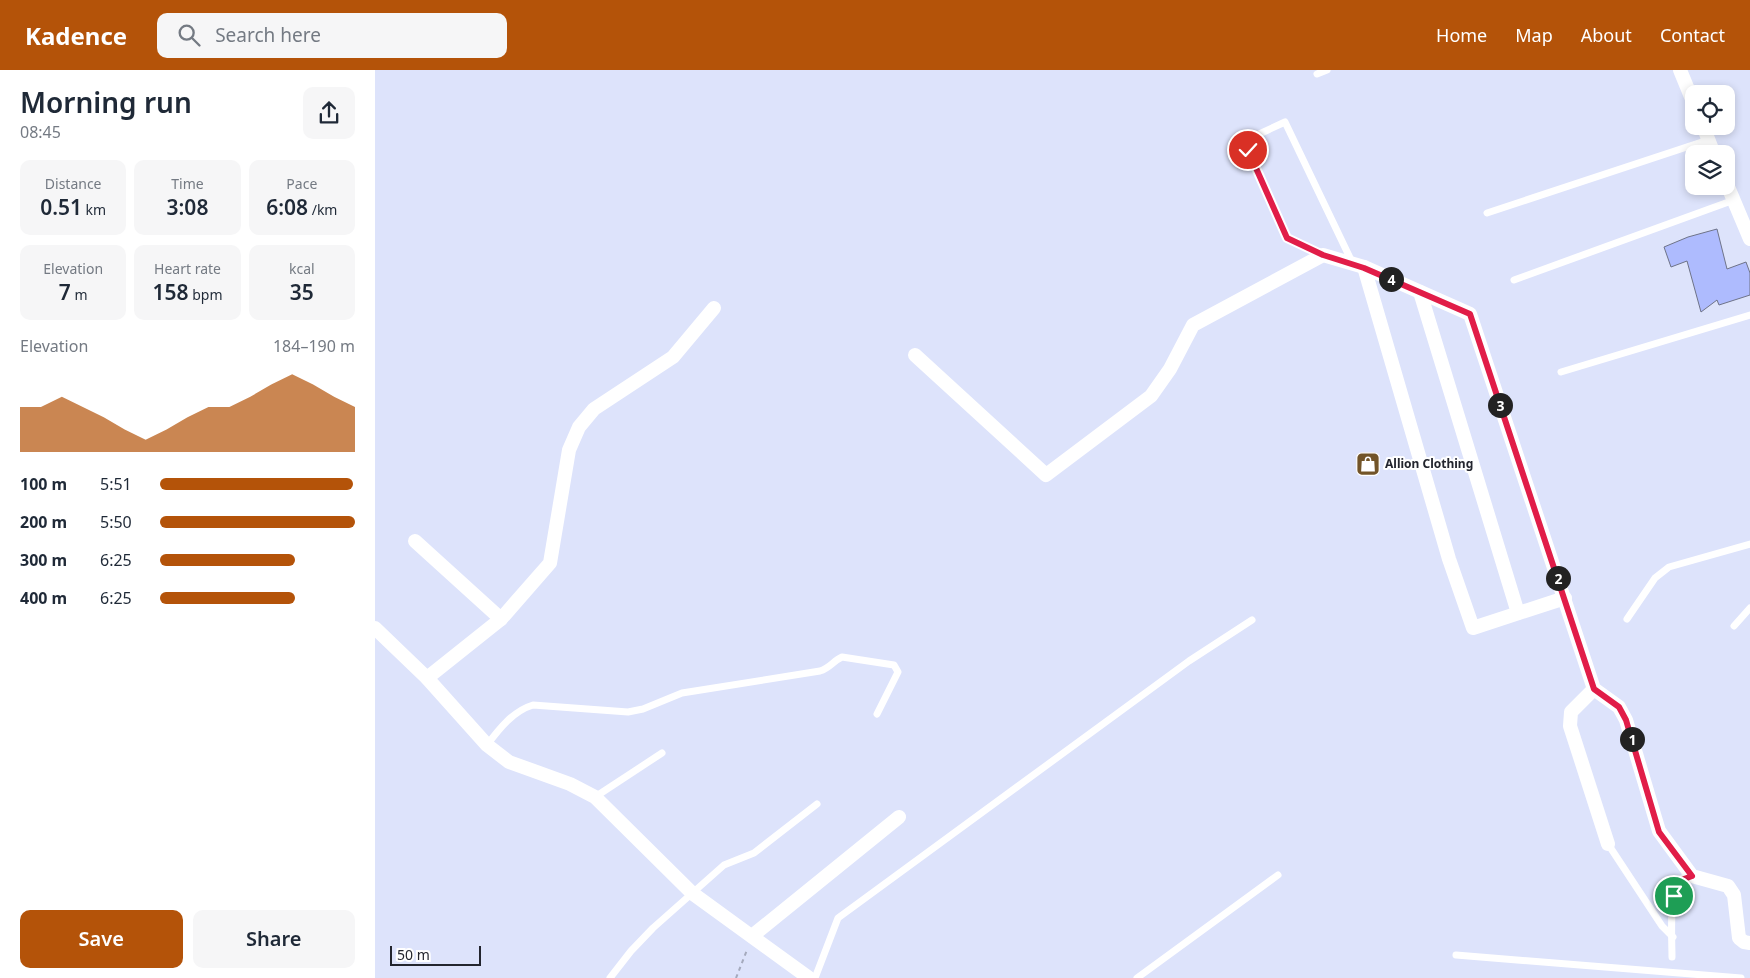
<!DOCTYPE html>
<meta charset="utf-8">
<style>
:root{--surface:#fff;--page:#f6f6f7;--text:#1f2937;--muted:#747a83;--accent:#b45309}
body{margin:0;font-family:"Noto Sans",sans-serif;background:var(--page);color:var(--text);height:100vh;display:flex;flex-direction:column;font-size:19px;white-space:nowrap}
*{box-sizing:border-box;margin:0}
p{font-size:16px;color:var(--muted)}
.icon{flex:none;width:28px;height:28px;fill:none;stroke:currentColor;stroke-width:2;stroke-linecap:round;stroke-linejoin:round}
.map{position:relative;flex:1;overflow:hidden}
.drawer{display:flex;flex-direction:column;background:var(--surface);width:375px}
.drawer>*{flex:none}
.buttons{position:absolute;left:1310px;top:15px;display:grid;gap:10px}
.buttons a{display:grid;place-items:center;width:50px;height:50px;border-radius:10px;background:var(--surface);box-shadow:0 2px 8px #0003;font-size:25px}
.scale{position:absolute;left:15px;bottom:12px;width:91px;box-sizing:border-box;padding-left:5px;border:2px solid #23252e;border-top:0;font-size:14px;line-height:18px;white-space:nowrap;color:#23252e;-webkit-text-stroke:4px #fff;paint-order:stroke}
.pin{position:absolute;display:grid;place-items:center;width:42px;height:42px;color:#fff;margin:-21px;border:2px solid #fff;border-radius:50%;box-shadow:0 1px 5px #0007}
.km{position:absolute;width:25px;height:25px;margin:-12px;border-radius:50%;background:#222;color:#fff;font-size:14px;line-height:25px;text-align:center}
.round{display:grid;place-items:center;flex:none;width:52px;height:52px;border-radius:10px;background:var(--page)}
.head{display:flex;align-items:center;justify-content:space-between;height:85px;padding:0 20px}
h1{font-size:28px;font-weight:600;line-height:38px}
.figures{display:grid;grid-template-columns:repeat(3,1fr);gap:8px;height:85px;padding:5px 20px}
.figures div{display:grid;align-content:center;border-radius:10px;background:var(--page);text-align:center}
.figures b{font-size:21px;font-weight:600}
.figures small{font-size:14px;font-weight:400}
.figures p{font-size:14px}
.chart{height:140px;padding:10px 20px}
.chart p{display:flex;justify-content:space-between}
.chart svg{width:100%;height:90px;margin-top:5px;fill:var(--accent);opacity:.7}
.action{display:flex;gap:10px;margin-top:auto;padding:10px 20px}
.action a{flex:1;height:58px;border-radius:10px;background:var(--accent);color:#fff;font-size:20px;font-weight:600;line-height:58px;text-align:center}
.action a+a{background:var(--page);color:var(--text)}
ul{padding:0 20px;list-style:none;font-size:16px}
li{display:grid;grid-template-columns:80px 60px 1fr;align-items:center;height:38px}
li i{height:12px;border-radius:6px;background:var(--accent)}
header{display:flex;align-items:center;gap:30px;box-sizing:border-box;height:70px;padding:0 25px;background:var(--accent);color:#fff}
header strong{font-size:24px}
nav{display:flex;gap:28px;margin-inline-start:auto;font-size:18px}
.search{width:350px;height:45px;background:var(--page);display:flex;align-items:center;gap:12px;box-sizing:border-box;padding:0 18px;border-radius:10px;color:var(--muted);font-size:19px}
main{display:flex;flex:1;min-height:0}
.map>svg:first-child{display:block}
.building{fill:#aebbfe;stroke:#6e7388}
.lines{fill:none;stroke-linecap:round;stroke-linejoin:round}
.path{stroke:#a5aabd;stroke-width:2;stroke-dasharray:4 4;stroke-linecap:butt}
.service{stroke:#fff;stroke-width:7}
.minor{stroke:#fff;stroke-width:14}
.route-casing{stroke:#fff;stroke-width:10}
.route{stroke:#e11d48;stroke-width:6}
.labels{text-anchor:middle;stroke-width:4;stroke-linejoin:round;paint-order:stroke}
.poi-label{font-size:12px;font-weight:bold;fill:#23252e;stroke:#fff;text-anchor:start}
</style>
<header>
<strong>Kadence</strong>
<div class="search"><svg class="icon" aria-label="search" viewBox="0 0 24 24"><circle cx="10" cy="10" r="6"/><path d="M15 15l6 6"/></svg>Search here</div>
<nav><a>Home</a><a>Map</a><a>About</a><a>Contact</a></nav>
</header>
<main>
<section class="drawer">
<div class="head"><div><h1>Morning run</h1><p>08:45</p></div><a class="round"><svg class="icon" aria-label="share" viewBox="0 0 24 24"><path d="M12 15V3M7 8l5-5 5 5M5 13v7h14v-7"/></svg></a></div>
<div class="figures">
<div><p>Distance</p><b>0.51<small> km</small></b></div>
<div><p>Time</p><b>3:08</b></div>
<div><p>Pace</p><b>6:08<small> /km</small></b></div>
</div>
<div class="figures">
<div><p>Elevation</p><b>7<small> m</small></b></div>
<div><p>Heart rate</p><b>158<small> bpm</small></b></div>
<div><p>kcal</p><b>35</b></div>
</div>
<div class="chart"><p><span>Elevation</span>184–190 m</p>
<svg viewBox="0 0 160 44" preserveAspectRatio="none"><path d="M0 44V22L10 22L20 17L30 22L40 27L50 33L60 38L70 33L80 27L90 22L100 22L110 17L120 11L130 6L140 11L150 17L160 22V44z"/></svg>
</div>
<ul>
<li><b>100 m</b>5:51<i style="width:99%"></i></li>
<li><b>200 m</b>5:50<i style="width:100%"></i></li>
<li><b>300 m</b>6:25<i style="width:69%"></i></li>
<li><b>400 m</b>6:25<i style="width:69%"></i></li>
</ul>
<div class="action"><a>Save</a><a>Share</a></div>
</section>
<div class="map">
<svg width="1375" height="908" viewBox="0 0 1375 908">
<rect width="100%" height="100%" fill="#dde3fb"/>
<!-- building -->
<polygon class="building" points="1342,159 1352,199 1371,192 1375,203 1375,225 1344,235 1342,230 1326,242 1312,191 1296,197 1289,177 1313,167"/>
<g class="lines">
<!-- path -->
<polyline class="path" points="361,908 372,880"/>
<!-- service -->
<g class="service">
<polyline points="942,4 952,0"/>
<polyline points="1112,143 1333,70"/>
<polyline points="948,185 912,168 873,80 874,71 882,65 910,52 977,192"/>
<polyline points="1139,210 1359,130"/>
<polyline points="1186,302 1375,245"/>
<polyline points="1252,549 1280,508 1294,497 1375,474"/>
<polyline points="1359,556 1375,538"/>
<path d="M112,675C124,659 138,641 158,635L253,642L268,639L307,623L445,601C455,598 458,591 467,587L519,595L523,602L502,644"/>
<polyline points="220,727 287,683"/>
<polyline points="1233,774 1287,856 1298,867"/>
<polyline points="1081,885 1366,908"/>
<path d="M1297,887C1297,872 1294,823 1303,812C1306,809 1313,808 1317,806"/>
<polyline points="235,908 256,881 278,858 349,795 379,783 442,734"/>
<polyline points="440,908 463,848 814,591 877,550"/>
<polyline points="762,908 903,805"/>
</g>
<!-- minor -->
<g class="minor">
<polyline points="1305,0 1319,34"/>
<polyline points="1328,56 1339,84"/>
<polyline points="1351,112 1375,169"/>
<polyline points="989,197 1074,489 1098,558 1190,528"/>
<polyline points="1045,222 1143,543"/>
<polyline points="540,285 671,405 776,326 795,299 818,255 948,185 989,197 1095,244 1219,619 1244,637 1251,650 1284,761 1317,806 1353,816 1359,825 1364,868 1369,872 1375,873"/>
<polyline points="40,471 126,549"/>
<polyline points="0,558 52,608 112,675 134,692 195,714 220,727 317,823 434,908"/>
<polyline points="52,608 126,549 175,493 194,380 204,357 219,339 298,287 339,238"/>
<polyline points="1219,619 1196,642 1195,656 1233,774"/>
<polyline points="377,866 524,747"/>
</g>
</g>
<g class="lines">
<!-- route casing -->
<g class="route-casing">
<polyline id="route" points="873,80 912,168 948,185 989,198 1095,244 1219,619 1244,637 1251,650 1284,762 1317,806 1304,811 1299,826"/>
</g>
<!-- route -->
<use href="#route" class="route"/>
</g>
<!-- icons -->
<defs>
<g id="shop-square" transform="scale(1.25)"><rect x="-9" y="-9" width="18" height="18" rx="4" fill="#725428" stroke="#fff"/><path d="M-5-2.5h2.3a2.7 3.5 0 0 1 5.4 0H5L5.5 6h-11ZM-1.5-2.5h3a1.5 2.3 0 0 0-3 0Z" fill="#fff"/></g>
</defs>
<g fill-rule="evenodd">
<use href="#shop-square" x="993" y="394"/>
</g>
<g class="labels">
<!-- poi labels -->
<g class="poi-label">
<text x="1010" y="398">Allion Clothing</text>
</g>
</g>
</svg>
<div class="buttons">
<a><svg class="icon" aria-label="locate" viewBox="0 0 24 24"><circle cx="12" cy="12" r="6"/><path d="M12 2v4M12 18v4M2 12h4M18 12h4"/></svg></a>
<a><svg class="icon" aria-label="layers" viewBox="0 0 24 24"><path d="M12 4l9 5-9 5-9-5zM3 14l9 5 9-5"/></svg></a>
</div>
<div class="scale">50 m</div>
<div class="pin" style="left:1299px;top:826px;background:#1e9e55"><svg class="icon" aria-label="arrive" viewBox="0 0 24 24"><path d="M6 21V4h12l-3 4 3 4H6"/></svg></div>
<div class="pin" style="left:873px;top:80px;background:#d93025"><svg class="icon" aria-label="check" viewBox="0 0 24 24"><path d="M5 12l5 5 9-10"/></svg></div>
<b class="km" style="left:1257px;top:669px">1</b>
<b class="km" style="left:1183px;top:508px">2</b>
<b class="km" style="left:1125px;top:335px">3</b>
<b class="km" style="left:1016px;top:209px">4</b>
</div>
</main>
